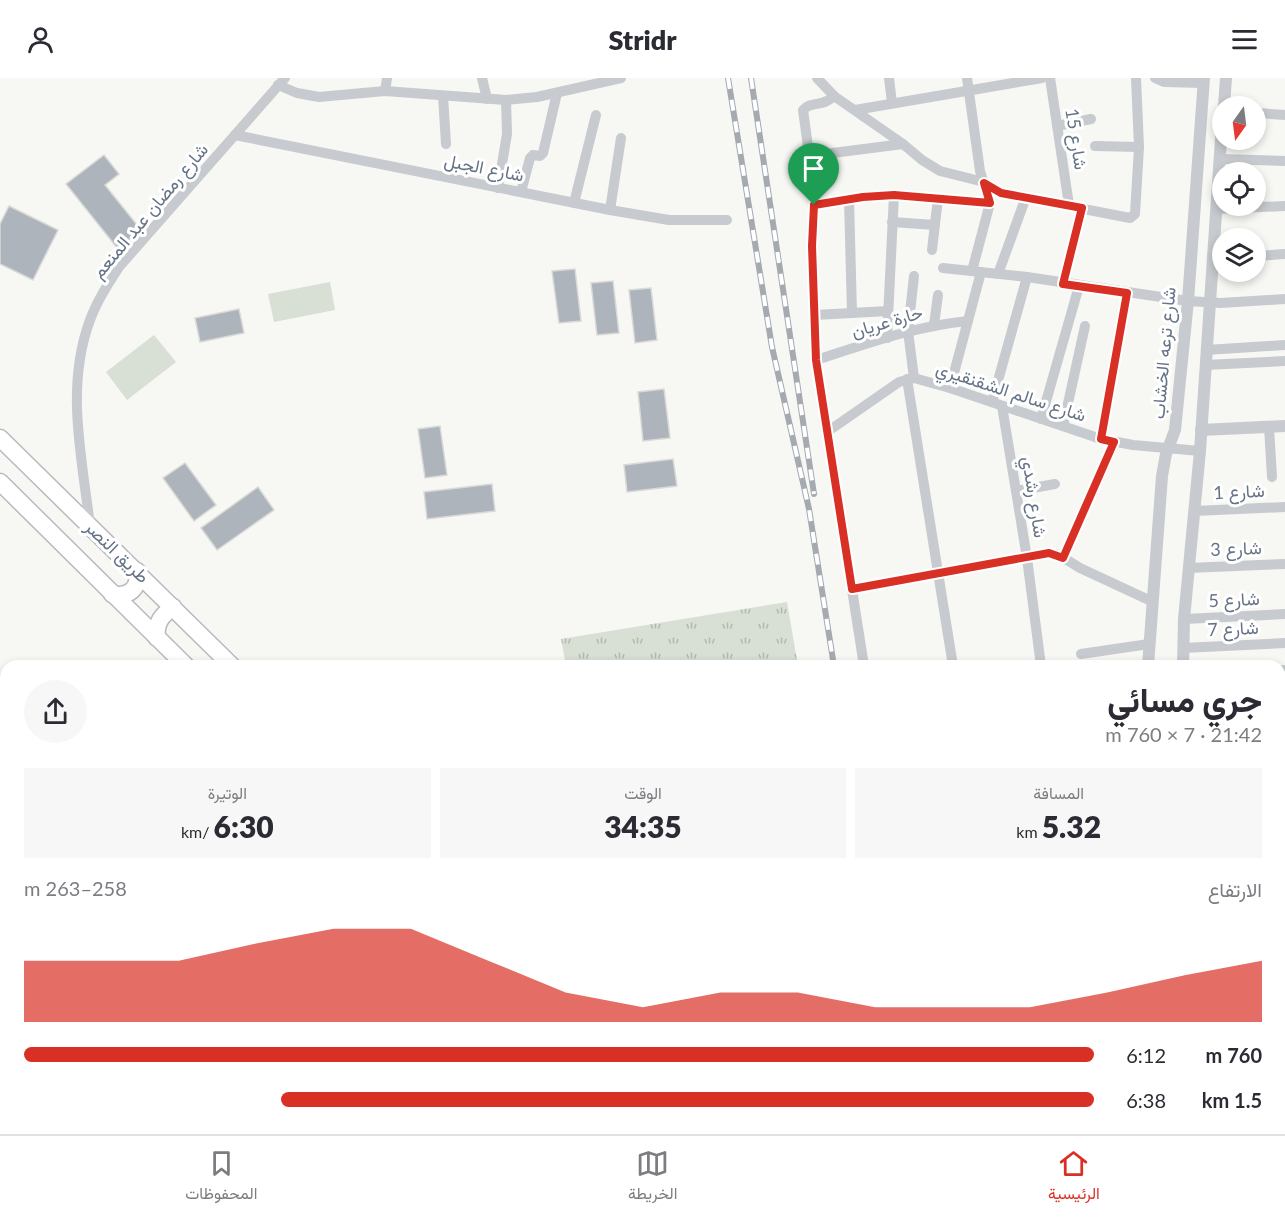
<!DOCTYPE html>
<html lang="ar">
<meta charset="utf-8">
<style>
:root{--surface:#fff;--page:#f7f7f7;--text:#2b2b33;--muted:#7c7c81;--line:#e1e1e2;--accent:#d93025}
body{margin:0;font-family:Lato,Vazirmatn,sans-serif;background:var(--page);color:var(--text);direction:rtl;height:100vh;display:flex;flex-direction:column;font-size:22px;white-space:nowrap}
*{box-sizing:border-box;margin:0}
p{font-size:20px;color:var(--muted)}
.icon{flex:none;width:33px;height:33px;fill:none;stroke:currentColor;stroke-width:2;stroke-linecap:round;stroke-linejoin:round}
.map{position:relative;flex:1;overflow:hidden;direction:ltr}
.panel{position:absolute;left:0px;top:582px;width:1286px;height:474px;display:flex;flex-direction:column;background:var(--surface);border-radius:18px 18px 0 0;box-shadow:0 3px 9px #0003;direction:rtl}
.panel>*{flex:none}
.needle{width:39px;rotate:194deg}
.controls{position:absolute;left:1212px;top:18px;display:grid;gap:12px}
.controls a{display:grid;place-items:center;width:54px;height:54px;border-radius:50%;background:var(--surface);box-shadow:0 3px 9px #0003;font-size:30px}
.pin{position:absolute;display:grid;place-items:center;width:51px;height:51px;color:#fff;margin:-62px -26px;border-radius:50% 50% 50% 0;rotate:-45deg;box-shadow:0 0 6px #0007}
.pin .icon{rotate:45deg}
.round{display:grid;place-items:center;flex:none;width:63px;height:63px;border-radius:32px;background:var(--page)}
.overview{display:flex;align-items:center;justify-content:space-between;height:102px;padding:0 24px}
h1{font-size:33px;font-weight:800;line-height:45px}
.stats{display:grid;grid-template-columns:repeat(3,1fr);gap:9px;height:102px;padding:6px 24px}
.stats div{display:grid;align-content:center;border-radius:0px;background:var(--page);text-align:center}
.stats b{font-size:30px;font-weight:800}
.stats small{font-size:16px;font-weight:400}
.stats p{font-size:16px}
.chart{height:168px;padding:12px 24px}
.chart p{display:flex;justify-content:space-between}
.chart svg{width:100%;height:108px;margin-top:6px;fill:var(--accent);opacity:.7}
ul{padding:0 24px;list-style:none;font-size:20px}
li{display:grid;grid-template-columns:96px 72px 1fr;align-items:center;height:45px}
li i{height:15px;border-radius:8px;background:var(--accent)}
header{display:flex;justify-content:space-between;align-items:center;height:78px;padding:0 24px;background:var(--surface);font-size:27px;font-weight:800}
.tab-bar{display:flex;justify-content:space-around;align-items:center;height:84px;border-top:2px solid var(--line);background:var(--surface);font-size:16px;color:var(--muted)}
.tab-bar a{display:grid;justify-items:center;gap:3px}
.tab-bar .selected{color:var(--accent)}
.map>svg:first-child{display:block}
.grass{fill:url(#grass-tufts)}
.garden{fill:#d8dfd5}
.building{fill:#aeb4bb;stroke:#d9d9d7;stroke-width:1.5}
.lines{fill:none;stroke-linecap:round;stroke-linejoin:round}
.trunk-casing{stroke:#b7babe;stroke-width:19}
.minor{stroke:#c7cace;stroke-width:10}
.tertiary{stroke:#c7cace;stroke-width:12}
.trunk{stroke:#fff;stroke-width:16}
.rail-casing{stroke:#a5aab1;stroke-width:6}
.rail{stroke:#fff;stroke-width:4;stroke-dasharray:11;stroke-linecap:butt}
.route-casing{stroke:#fff;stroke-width:12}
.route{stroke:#d93025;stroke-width:8}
.labels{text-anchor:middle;stroke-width:6;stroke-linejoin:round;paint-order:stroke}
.street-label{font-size:18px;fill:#657386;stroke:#fff}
</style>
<header><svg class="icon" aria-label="menu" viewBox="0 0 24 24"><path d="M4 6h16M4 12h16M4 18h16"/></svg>Stridr<svg class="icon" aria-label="person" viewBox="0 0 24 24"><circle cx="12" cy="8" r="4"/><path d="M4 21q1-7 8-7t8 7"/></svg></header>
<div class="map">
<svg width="1285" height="1056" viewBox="0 0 1285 1056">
<defs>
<pattern id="grass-tufts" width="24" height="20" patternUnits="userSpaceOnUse" patternTransform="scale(1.5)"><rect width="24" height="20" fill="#d8dfd5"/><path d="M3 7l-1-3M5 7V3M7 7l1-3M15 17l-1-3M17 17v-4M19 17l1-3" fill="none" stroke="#b3b9b2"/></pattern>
</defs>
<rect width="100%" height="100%" fill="#f7f7f4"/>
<!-- grass -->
<g class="grass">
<polygon points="787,524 798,588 566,588 561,561"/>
<polygon points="680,1050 867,1050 868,1056 684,1056"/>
</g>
<!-- garden -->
<g class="garden">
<polygon points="330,204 335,232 274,244 268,216"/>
<polygon points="154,257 176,284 127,322 106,294"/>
</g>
<!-- building -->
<g class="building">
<polygon points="104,77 119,96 105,107 142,153 118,171 66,106"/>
<polygon points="9,128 58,152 33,202 0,186 0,146"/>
<polygon points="575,191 581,243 559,245 552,193"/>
<polygon points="613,203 619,255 597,257 591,205"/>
<polygon points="651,210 657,262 635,265 629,212"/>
<polygon points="239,231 244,255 200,264 195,240"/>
<polygon points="664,311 670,360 643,363 638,314"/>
<polygon points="440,348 447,397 425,400 418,351"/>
<polygon points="673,381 677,408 627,414 624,387"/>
<polygon points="185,385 216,427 194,443 163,400"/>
<polygon points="492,406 495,433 427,441 424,414"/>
<polygon points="258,409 274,432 217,472 201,450"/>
</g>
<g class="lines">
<!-- trunk casing -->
<g class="trunk-casing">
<g id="trunk">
<polyline points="0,360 232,588"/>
<polyline points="0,404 186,588"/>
<path d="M112,516C129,520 140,510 137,493"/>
<path d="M157,560C155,545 162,537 173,529"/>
<polyline points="572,1050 575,1056"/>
<polyline points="606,1050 609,1056"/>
</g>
</g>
<!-- minor -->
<g class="minor">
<polyline points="482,0 487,21"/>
<polyline points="817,0 834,18 903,66 922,82 940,93 980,103 1001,115 1130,140 1135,136 1139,69 1136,0"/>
<polyline points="889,0 892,25"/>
<polyline points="967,0 980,93 990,125 972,193"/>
<polyline points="1050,0 1069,127"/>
<polyline points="1155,0 1164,4 1204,5"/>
<polyline points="278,7 297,15 319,19 385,13 506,22 537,19 621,0"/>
<polyline points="385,13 387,0"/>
<polyline points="443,18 446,66"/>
<path d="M834,18C824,29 810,23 803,32L815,120L812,169L816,282L864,588"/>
<polyline points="855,32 1042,0"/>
<polyline points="1256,35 1285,37"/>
<polyline points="1057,48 1091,41"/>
<polyline points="235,57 610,132 669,142 727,142"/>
<polyline points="1095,68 1139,69"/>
<polyline points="809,78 903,66"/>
<polyline points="1220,81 1285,83"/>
<polyline points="498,110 507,56 506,22"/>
<polyline points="521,114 530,80 533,77 540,78 543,75 557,15"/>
<polyline points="849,121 852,235"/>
<polyline points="574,125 596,37"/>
<polyline points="814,127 849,121 894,117 990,125"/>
<polyline points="1216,131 1285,128"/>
<polyline points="610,132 621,60"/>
<polyline points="892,144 935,147"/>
<polyline points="932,172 938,120"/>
<polyline points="1256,178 1285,176"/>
<polyline points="943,190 1027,199 1188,223 1221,225 1285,221"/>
<polyline points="998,196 1026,119"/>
<polyline points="914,198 908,253 914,300"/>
<polyline points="1063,205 1082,130"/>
<polyline points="815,237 888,233"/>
<polyline points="934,247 938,217"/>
<polyline points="887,260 894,117"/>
<polyline points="1206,272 1285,267"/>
<path d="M816,282C866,266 915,248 968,243"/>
<polyline points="1205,287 1285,283"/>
<polyline points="907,301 953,588"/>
<polyline points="950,310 981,194"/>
<polyline points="992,324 1027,199"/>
<polyline points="1002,328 1027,480 1041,588"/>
<polyline points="1041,341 1079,208"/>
<polyline points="1063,348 1085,248"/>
<polyline points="1269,349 1272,399"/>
<polyline points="827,354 899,304 914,300 950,310 1101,361 1133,367 1200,373"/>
<polyline points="1101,361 1127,215"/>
<polyline points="1016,413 1055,406"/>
<polyline points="1194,433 1285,429"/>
<path d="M90,448C82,379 65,309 90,242C97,223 108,206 119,189L285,0"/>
<polyline points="1063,480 1115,364"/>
<polyline points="1188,490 1285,486"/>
<polyline points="852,511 1049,475 1059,477 1080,490 1151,523"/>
<polyline points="1184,541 1285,536"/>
<polyline points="1183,570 1285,565"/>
<polyline points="1081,576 1149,566"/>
<polyline points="1280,593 1285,592"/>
<polyline points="1280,641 1285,641"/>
<polyline points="1280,681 1285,681"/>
<polyline points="1280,727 1285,727"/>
<polyline points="1280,757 1285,757"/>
<polyline points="1280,784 1285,784"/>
<polyline points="1280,813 1285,814"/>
<polyline points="1280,838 1285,838"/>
<polyline points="1280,865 1285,865"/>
<polyline points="1280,989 1285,989"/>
<polyline points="932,1050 933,1056"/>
<polyline points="1018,1050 1019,1056"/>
<polyline points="1108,1050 1109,1056"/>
<polyline points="1255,1050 1285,1054"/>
</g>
<!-- tertiary -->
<g class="tertiary">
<polyline points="1224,28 1226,0"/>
<polyline points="1201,352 1285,348"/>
<polyline points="1148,588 1162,398 1166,376 1175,352 1188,223 1204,0"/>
<polyline points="1183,588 1184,541 1200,373 1222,46"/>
<polyline points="1210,1050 1211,1056"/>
<polyline points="1252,1050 1253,1056"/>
</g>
<!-- trunk -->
<use href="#trunk" class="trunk"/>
<!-- rail casing -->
<g class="rail-casing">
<g id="rail">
<polyline points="728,0 772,269 809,431 834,588"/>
<polyline points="751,0 814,416"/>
<polyline points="911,1050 912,1056"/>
</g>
</g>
<!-- rail -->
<use href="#rail" class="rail"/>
</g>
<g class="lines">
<!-- route casing -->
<g class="route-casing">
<polygon id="route" points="984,105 1001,115 1082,130 1063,206 1127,215 1101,361 1114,364 1063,480 1049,475 852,511 816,282 812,168 814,127 863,119 894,117 990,125"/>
</g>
<!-- route -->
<use href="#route" class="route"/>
</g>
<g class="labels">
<!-- street labels -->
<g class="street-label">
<text transform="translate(1076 61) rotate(81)" y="6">شارع 15</text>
<text transform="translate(484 90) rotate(11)" y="6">شارع الجبل</text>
<text transform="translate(150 133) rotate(-50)" y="6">شارع رمضان عبد المنعم</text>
<text transform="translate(887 244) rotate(-16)" y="6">حارة عريان</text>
<text transform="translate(1164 275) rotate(-85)" y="6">شارع ترعه الخشاب</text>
<text transform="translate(1011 314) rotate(18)" y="6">شارع سالم الشقنقيري</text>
<text transform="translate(1239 414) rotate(-3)" y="6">شارع 1</text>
<text transform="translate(1034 419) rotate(81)" y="6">شارع رشدي</text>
<text transform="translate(1236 471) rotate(-2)" y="6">شارع 3</text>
<text transform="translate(117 474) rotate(44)" y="6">طريق النصر</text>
<text transform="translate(1234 522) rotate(-3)" y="6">شارع 5</text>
<text transform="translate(1233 551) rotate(-3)" y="6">شارع 7</text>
</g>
</g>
</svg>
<div class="controls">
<a><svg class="needle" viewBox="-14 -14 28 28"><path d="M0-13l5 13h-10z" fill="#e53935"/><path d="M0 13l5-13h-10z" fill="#7c7c81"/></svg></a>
<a><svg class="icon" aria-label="locate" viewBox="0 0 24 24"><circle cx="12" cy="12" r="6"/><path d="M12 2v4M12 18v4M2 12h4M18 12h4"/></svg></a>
<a><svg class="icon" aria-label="layers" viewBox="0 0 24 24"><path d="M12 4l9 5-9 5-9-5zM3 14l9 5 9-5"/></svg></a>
</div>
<div class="pin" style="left:814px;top:127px;background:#1e9e55"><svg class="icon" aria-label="arrive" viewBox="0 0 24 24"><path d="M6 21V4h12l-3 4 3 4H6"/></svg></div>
<section class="panel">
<div class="overview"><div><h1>جري مسائي</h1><p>21:42 · 7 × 760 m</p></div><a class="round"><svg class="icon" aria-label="share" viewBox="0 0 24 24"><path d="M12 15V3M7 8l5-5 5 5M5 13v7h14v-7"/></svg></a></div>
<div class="stats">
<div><p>المسافة</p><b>5.32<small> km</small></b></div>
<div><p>الوقت</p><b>34:35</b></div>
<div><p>الوتيرة</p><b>6:30<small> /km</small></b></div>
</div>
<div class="chart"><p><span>الارتفاع</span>258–263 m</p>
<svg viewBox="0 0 160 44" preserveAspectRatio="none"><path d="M0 44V19L10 19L20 19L30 12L40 6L50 6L60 19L70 32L80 38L90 32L100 32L110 38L120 38L130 38L140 32L150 25L160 19V44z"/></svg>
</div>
<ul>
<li><b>760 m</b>6:12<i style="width:100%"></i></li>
<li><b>1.5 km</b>6:38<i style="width:76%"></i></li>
</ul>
</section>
</div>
<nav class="tab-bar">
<a class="selected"><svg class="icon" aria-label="home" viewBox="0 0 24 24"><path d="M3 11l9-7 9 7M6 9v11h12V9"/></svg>الرئيسية</a>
<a><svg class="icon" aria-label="map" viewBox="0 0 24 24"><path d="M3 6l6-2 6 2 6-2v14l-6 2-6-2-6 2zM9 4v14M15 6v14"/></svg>الخريطة</a>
<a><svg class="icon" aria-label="saved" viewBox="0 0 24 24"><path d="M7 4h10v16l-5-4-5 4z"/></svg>المحفوظات</a>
</nav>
